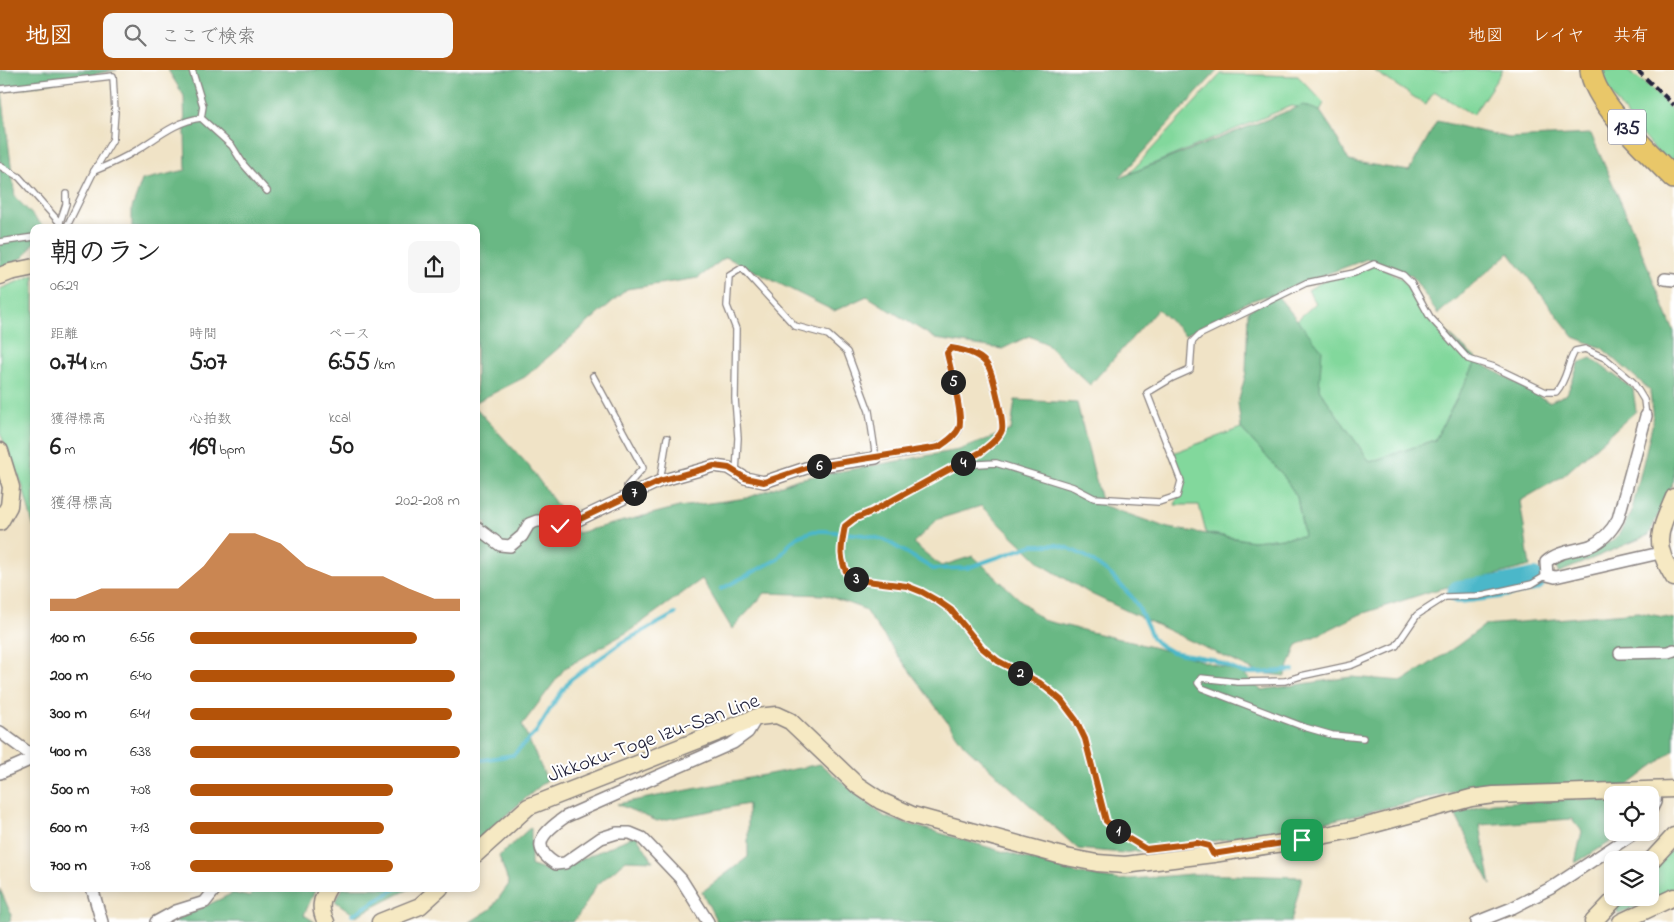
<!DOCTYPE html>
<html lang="ja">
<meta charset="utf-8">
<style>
:root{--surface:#fff;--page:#f6f6f6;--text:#222;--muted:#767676;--accent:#b45309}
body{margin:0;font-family:"Indie Flower","Klee One",sans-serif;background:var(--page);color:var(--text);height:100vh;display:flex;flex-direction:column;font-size:19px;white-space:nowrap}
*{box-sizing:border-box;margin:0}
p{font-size:16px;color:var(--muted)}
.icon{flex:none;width:28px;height:28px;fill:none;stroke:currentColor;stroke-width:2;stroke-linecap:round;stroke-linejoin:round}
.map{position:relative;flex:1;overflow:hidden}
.drawer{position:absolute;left:30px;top:154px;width:450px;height:668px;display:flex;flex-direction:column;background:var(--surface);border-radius:10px;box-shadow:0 2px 8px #0003}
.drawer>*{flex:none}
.fabs{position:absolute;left:1604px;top:716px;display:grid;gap:10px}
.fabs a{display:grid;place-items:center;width:55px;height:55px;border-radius:10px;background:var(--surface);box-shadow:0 2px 8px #0003;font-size:25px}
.pin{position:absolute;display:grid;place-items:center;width:42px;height:42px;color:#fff;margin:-21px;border-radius:10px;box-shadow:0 2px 8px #0006}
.km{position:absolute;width:25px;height:25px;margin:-12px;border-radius:50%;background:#222;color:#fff;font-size:14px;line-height:25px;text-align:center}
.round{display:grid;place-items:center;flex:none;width:52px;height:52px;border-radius:10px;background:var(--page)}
.headline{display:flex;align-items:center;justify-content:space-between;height:85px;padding:0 20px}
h1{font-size:28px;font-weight:800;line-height:38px}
.stats{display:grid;grid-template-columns:repeat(3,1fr);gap:8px;height:85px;padding:5px 20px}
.stats div{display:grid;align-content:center}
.stats b{font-size:25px;font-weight:800}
.stats small{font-size:14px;font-weight:400}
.stats p{font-size:14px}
.chart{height:140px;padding:10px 20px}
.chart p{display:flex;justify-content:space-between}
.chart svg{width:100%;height:90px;margin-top:5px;fill:var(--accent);opacity:.7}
ul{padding:0 20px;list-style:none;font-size:16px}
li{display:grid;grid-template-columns:80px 60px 1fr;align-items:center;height:38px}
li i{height:12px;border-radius:6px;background:var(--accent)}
header{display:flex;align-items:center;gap:30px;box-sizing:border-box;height:70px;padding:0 25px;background:var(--accent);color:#fff}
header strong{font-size:24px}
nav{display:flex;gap:28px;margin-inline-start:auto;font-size:18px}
.search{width:350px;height:45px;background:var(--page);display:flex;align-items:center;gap:12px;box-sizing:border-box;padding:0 18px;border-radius:10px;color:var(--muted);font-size:19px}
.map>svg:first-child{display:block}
.green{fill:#82d89c;stroke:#527d6c}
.forest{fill:#69b884;stroke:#466d60}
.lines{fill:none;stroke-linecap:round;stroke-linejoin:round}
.stream{stroke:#4cb7c9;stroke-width:4}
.river{stroke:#4cb7c9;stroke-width:24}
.lane-casing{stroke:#898280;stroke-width:8}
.street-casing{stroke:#898280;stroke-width:14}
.secondary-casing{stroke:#898280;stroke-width:19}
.highway-casing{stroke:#898280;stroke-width:24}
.lane{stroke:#fff;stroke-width:5.5}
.street{stroke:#fff;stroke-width:11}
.secondary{stroke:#f6e9c3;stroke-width:16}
.highway{stroke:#e9c769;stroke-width:21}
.rail{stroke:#22223b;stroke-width:4;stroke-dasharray:8 4;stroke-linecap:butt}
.route-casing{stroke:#fff;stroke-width:10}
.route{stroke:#b45309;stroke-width:6}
.labels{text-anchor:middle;stroke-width:4;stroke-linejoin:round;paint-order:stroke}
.shield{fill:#fff;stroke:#646476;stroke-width:1}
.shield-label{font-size:20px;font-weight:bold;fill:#22223b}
.street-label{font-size:21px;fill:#22223b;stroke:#fff}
</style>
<header>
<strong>地図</strong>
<div class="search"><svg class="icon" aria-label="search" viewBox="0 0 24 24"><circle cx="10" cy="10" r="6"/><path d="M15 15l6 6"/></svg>ここで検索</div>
<nav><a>地図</a><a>レイヤ</a><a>共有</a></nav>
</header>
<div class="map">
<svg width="1674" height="852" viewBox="0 0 1674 852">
<rect width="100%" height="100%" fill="#fff"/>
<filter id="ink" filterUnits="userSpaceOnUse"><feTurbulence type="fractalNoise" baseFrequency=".02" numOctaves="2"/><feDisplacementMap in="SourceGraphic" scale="10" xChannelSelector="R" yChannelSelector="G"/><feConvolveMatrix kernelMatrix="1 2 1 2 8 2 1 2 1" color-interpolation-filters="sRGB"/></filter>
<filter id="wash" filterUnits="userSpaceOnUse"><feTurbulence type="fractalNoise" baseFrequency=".0096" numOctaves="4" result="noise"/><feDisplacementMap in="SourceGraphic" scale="20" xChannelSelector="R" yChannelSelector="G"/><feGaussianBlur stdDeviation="1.12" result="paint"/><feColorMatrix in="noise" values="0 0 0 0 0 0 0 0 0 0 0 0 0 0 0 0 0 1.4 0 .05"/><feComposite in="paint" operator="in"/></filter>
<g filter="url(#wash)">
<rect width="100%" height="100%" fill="#f0e3c6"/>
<!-- green -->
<g class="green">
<polygon points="1373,0 1503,0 1473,45 1434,21 1426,35"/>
<path d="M1601,0H1626L1650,17L1674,42V101C1656,80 1604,25 1601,0Z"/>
<polygon points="1221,4 1298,6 1324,33 1320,41 1291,36 1129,104"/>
<polygon points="1374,194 1402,209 1428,250 1476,292 1435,370 1370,392 1319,319 1320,278 1297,250 1316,233 1308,220 1327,209"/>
<polygon points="34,205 34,458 22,414 0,363 0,219"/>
<polygon points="1241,358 1283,405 1297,427 1304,466 1253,471 1206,463 1199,435 1175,435 1184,412 1170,384"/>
<polygon points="1674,777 1674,820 1619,844 1615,836 1624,828 1650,828 1650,803"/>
</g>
<!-- forest -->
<g class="forest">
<polygon points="0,0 117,0 2,22 15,127 44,157 34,158 34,173 24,187 0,199"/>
<polygon points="168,0 1218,0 1119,108 1303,35 1320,41 1332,59 1349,91 1409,101 1437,51 1509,68 1591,64 1632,158 1674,262 1674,410 1649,465 1558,503 1557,495 1615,470 1631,444 1653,352 1650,320 1602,278 1574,267 1509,183 1438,244 1412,206 1367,189 1275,223 1322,280 1319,319 1370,392 1435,370 1476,292 1430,247 1481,293 1549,332 1567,324 1579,293 1591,288 1633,319 1636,341 1563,406 1520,431 1530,496 1432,521 1361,544 1297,575 1285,606 1259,603 1091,524 1044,496 981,436 938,449 913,473 941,496 973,486 1042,550 1172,582 1243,603 1261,620 1351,607 1403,611 1457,576 1485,555 1638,542 1674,549 1674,680 1627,716 1480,716 1282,762 1123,783 1078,779 964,675 864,539 825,525 765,523 732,559 702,509 631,560 565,598 522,655 547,710 476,771 476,466 487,454 476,446 476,338 528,395 577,463 679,437 747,428 798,409 959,380 1011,360 1015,330 1077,333 1102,435 1168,458 1253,471 1304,466 1297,427 1283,405 1241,358 1238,333 1246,303 1248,241 1272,224 1247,232 1185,265 1158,239 1090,315 1045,273 1029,266 1002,279 936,269 867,226 834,241 726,187 698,208 627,219 525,307 476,332 476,158 132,158 132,138 142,110 186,100 184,26"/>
<polygon points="820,694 885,747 1076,803 1119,810 1192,804 1302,807 1291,852 717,852 702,822 748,787 748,734 657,751 617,734"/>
<polygon points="1612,728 1612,762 1616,763 1609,773 1575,793 1582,761 1572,749 1480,755 1491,815 1455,744 1493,733"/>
<polygon points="531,757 531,796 553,802 636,765 653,791 626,790 596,816 580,843 573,852 470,852 491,839 509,814 499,786"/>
<polygon points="254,818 316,818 304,845 315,852 172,852 233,823 250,827"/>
<polygon points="343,818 411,818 356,846 335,831"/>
<polygon points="0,819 11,844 10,852 0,852"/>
</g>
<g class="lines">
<!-- stream -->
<g class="stream">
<polyline points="721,519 778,489 791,472 799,466 814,461 825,461 864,465 885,470 933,499 967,498 1033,475 1057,475 1068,478 1087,487 1111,505 1131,526 1138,536 1153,569 1158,574 1172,582 1211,589 1243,603 1259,603 1293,600"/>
<polyline points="476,691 513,685 536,662 557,628 571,609 621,573 675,544"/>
<polyline points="352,845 397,818"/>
</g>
<!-- river -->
<polyline class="river" points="1459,522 1499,517 1534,510"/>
</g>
</g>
<g filter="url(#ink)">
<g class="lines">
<!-- lane casing -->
<g class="lane-casing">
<g id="lane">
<polyline points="0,19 113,6 115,42 113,69 94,101 66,158"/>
<polyline points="201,48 232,76 244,95 267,121"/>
<polyline points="0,96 19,107 60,153"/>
<path d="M94,101C109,95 124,88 137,80C158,67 176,51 201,48L203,36L192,0"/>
<polyline points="58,158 66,134 66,124"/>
<polyline points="0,172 34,167"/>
<polyline points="593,306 643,398 627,416 628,426"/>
<path d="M960,395L996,393L1073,417L1094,428L1159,432L1177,426L1181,411L1147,323L1172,308L1190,300L1192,272L1199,265L1306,213L1354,203L1374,194L1403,205L1411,213L1430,247L1468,289L1494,297L1546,322H1556C1568,308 1566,296 1575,281L1585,279L1605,288L1633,312L1644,330L1646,346"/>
<path d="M736,403L738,368L735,329L736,259L727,236L729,206L742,198L795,256L828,265L847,282L869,341L876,388C897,384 956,382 960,355C962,340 950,299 947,283L951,278C964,280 981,284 988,296C993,304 1004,352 1002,360C999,369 988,376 981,382L873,441L854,449L845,456C841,477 838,490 850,509L907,516L922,522L951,540L981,578L998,591L1040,613L1061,630L1076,650L1085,669L1105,751L1126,767L1146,779L1197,773L1209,776L1212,783"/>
<polyline points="660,411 667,368"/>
<polyline points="1363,668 1332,665 1304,657 1202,618 1198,613 1201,608 1238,612 1285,611 1301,606 1352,595 1396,576 1417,545 1445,527 1478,526 1532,514 1547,505"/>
</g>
</g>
<!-- street casing -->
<g class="street-casing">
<g id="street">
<polyline points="1665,209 1674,210"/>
<path d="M1646,346L1618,449C1612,460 1602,471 1590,476C1575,481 1558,481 1546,492L1547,505L1555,507L1660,483"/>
<polyline points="476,457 500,475 510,476 522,466 529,454 537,451 548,451 560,456 580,449 660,411 714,396 729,398 745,408 764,412 806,398 876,388"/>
<polyline points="1620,583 1668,582 1674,580"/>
<polyline points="0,662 34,687"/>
<polyline points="0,703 34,688"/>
<polyline points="1650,742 1655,732 1656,718"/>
<polyline points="92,818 102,852"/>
<polyline points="156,852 176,841 205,832 216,818"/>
<path d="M708,852L681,809L642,768L630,763H617L601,768L565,793L556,794C527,776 545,761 565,747L733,673L748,662L757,647"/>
<polyline points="1477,852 1512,838 1551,818 1636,762"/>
</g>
</g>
<!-- secondary casing -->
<g class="secondary-casing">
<g id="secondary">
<polyline points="0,206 10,202 34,197"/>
<polyline points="0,381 11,417 9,436 0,452"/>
<path d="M1674,427C1659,463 1652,473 1674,508"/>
<polyline points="476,784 528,737 757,647 777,645 790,651 857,715 881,731 912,745 1066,787 1097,793 1125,795 1213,784 1302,770 1356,759 1471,728 1494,725 1674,719"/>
<polyline points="1650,792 1674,766"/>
<path d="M326,852C319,839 321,830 328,818"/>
<polyline points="380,852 420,836 440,818"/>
<polyline points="1593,852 1616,828"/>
<polyline points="1621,852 1674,827"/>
</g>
</g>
<!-- highway casing -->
<g class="highway-casing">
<path id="highway" d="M1591,0C1593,31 1651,85 1674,108"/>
</g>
<!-- lane -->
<use href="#lane" class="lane"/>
<!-- street -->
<use href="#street" class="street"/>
<!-- secondary -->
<use href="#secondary" class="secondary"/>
<!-- highway -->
<use href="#highway" class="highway"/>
<!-- rail -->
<polyline class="rail" points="1637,0 1674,35"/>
</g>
</g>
<g class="lines" filter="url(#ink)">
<!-- route casing -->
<g class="route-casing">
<path id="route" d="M560,456L580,449L660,411L714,396L729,398L745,408L764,412L806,398L939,377C947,371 955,367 959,358C964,348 950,297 947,283L951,278C964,280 981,284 988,296C993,304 1004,352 1002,360C999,369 988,376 981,382L873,441L854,449L845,456C841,477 838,489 850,509L907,516L922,522L938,531L951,540L982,578L998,591L1040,613L1061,630L1076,650L1085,669L1106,751L1126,767L1146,779L1197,773L1209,776L1213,784L1302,770"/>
</g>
<!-- route -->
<use href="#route" class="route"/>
</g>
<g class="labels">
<!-- shield labels -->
<rect class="shield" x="1608" y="39.5" width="38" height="35" rx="4"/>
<g class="shield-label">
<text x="1627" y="64">135</text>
</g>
<!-- street labels -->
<g class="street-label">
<text transform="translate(653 667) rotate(-20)" y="7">Jikkoku-Toge Izu-San Line</text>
</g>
</g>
</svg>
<div class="fabs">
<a><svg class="icon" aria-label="locate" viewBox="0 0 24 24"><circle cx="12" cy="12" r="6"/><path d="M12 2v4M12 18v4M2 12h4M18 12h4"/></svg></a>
<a><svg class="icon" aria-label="layers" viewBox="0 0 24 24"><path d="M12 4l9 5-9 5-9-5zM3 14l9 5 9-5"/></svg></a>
</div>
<div class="pin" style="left:1302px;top:770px;background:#1e9e55"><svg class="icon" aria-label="arrive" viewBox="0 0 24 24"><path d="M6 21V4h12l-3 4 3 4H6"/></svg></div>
<div class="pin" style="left:560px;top:456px;background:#d93025"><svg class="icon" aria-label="check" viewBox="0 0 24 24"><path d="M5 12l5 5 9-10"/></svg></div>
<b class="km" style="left:1118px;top:761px">1</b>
<b class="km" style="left:1020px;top:603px">2</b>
<b class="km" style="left:856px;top:509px">3</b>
<b class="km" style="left:963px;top:393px">4</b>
<b class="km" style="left:953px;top:312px">5</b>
<b class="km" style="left:819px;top:396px">6</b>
<b class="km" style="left:634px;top:423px">7</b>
<section class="drawer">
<div class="headline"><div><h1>朝のラン</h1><p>06:29</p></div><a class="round"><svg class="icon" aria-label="share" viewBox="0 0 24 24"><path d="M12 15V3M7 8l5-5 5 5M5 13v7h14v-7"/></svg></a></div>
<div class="stats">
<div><p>距離</p><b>0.74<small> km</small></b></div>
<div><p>時間</p><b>5:07</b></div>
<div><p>ペース</p><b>6:55<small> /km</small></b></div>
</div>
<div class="stats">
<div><p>獲得標高</p><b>6<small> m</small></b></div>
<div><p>心拍数</p><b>169<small> bpm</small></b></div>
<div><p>kcal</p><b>50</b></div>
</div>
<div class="chart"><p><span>獲得標高</span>202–208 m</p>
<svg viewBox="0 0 160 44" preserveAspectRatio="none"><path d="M0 44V38L10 38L20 33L30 33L40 33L50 33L60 22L70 6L80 6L90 11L100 22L110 27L120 27L130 27L140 33L150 38L160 38V44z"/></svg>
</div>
<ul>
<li><b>100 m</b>6:56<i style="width:84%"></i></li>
<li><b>200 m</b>6:40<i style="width:98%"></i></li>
<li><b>300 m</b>6:41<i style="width:97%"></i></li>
<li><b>400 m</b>6:38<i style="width:100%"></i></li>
<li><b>500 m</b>7:08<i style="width:75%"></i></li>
<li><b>600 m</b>7:13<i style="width:72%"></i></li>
<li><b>700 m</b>7:08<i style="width:75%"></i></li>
</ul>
</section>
</div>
